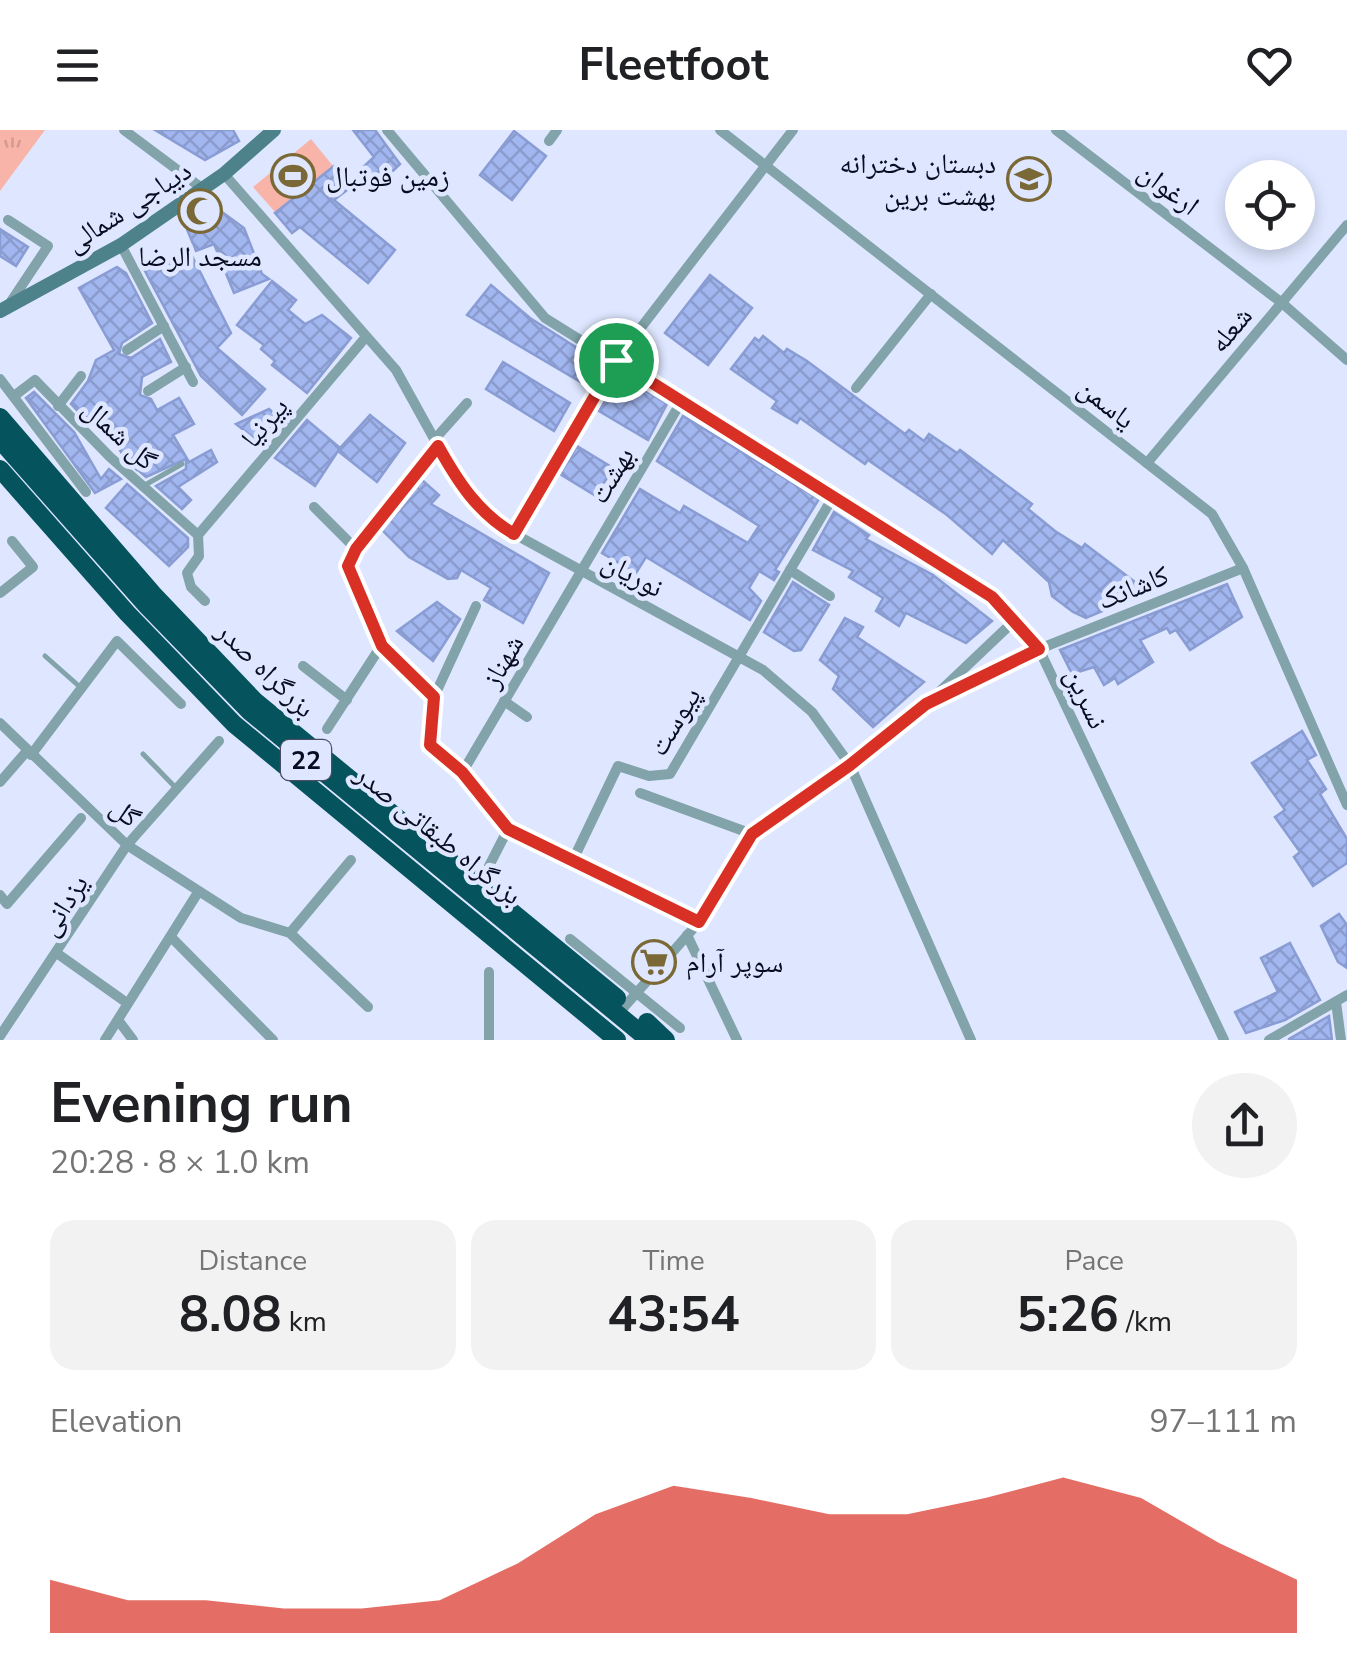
<!DOCTYPE html>
<meta charset="utf-8">
<style>
:root{--surface:#fff;--page:#f2f2f2;--text:#202124;--muted:#757577;--accent:#d93025}
body{margin:0;font-family:"Nunito Sans","Noto Naskh Arabic",sans-serif;background:var(--page);color:var(--text);height:100vh;display:flex;flex-direction:column;font-size:38px;white-space:nowrap}
*{box-sizing:border-box;margin:0}
p{font-size:32px;color:var(--muted)}
.icon{flex:none;width:55px;height:55px;fill:none;stroke:currentColor;stroke-width:2;stroke-linecap:round;stroke-linejoin:round}
.map{position:relative;height:910px;overflow:hidden}
.panel{display:flex;flex-direction:column;background:var(--surface);flex:1}
.panel>*{flex:none}
.buttons{position:absolute;left:1225px;top:30px;display:grid;gap:20px}
.buttons a{display:grid;place-items:center;width:90px;height:90px;border-radius:50%;background:var(--surface);box-shadow:0 5px 15px #0003;font-size:50px}
.pin{position:absolute;display:grid;place-items:center;width:85px;height:85px;color:#fff;margin:-42px;border:5px solid #fff;border-radius:50%;box-shadow:0 2px 10px #0007}
.round{display:grid;place-items:center;flex:none;width:105px;height:105px;border-radius:52px;background:var(--page)}
.headline{display:flex;align-items:center;justify-content:space-between;height:170px;padding:0 50px}
h1{font-size:55px;font-weight:700;line-height:75px}
.metrics{display:grid;grid-template-columns:repeat(3,1fr);gap:15px;height:170px;padding:10px 50px}
.metrics div{display:grid;align-content:center;border-radius:25px;background:var(--page);text-align:center}
.metrics b{font-size:50px;font-weight:700}
.metrics small{font-size:28px;font-weight:400}
.metrics p{font-size:28px}
.chart{height:280px;padding:20px 50px}
.chart p{display:flex;justify-content:space-between}
.chart svg{width:100%;height:180px;margin-top:10px;fill:var(--accent);opacity:.7}
header{display:flex;justify-content:space-between;align-items:center;height:130px;padding:0 50px;background:var(--surface);font-size:45px;font-weight:700}
.map>svg:first-child{display:block}
.grass{fill:url(#grass-tufts)}
.garden{fill:#f9b4a9}
.building{fill:url(#building-cross-hatch);stroke:#899cd4;stroke-width:2.5}
.lines{fill:none;stroke-linecap:round;stroke-linejoin:round}
.lane{stroke:#81a3a9;stroke-width:5}
.street{stroke:#81a3a9;stroke-width:10}
.secondary{stroke:#4d828b;stroke-width:14}
.highway{stroke:#05535d;stroke-width:18}
.highway-bridge{stroke:#05535d;stroke-width:18}
.route-casing{stroke:#fff;stroke-width:20}
.route{stroke:#d93025;stroke-width:12}
.labels{text-anchor:middle;stroke-width:9;stroke-linejoin:round;paint-order:stroke}
.shield{fill:#dee7ff;stroke:#484e63;stroke-width:2.5}
.shield-label{font-size:25px;font-weight:bold;fill:#070c20}
.poi-label{font-size:28px;fill:#070c20;stroke:#dee7ff;text-anchor:start}
.street-label{font-size:28px;fill:#070c20;stroke:#dee7ff}
</style>
<header><svg class="icon" aria-label="menu" viewBox="0 0 24 24"><path d="M4 6h16M4 12h16M4 18h16"/></svg>Fleetfoot<svg class="icon" aria-label="heart" viewBox="0 0 24 24"><path d="M12 20l-8-8c-3-5 5-10 8-4 3-6 11-1 8 4z"/></svg></header>
<div class="map">
<svg width="1347" height="910" viewBox="0 0 1347 910">
<defs>
<pattern id="grass-tufts" width="24" height="20" patternUnits="userSpaceOnUse" patternTransform="scale(2.5)"><rect width="24" height="20" fill="#f9b4a9"/><path d="M3 7l-1-3M5 7V3M7 7l1-3M15 17l-1-3M17 17v-4M19 17l1-3" fill="none" stroke="#d49a91"/></pattern>
<pattern id="building-cross-hatch" width="8" height="8" patternUnits="userSpaceOnUse" patternTransform="scale(2.5)"><rect width="8" height="8" fill="#a2b6ef"/><path d="M0 0l8 8M0 8l8-8" fill="none" stroke="#8a9bcd"/></pattern>
</defs>
<rect width="100%" height="100%" fill="#dee7ff"/>
<!-- grass -->
<polygon class="grass" points="0,0 45,0 0,61"/>
<!-- garden -->
<polygon class="garden" points="311,9 333,36 275,82 253,57"/>
<!-- building -->
<g class="building">
<polygon points="155,0 233,0 239,11 205,30"/>
<polygon points="353,0 375,0 400,34 375,58 359,41 374,27"/>
<polygon points="514,1 546,26 512,70 480,45"/>
<polygon points="334,36 351,57 334,70 395,120 368,153 300,97 292,103 275,83"/>
<polygon points="222,82 244,98 262,144 269,149 234,163 214,114 196,121 186,97"/>
<polygon points="0,99 28,117 16,136 0,126"/>
<polygon points="189,120 231,203 217,218 265,259 242,285 201,246 145,141"/>
<polygon points="117,137 126,143 152,193 122,213 119,224 131,228 160,209 171,232 142,247 140,265 151,269 157,280 179,268 194,294 173,305 189,332 211,320 217,332 178,357 191,370 182,379 156,356 186,339 186,329 146,347 139,341 143,337 137,340 127,331 96,284 87,291 71,274 88,251 96,230 114,220 79,158"/>
<polygon points="710,145 752,178 708,235 665,203"/>
<polygon points="272,151 296,170 288,180 305,194 322,185 351,208 307,263 272,235 275,231 261,219 264,215 237,195"/>
<polygon points="491,155 530,188 596,230 584,254 467,185"/>
<polygon points="763,206 784,223 787,219 807,231 905,304 909,300 924,311 929,304 957,323 960,320 1032,374 1028,379 1055,401 1082,418 1085,414 1148,462 1086,488 1073,482 1052,466 1049,452 1003,410 992,424 947,385 868,330 865,334 800,288 797,293 772,278 777,271 731,239 755,208 759,211"/>
<polygon points="503,232 570,273 554,301 486,259"/>
<polygon points="620,245 667,274 648,310 599,281"/>
<polygon points="34,262 74,302 101,349 109,339 121,349 95,363 26,268"/>
<polygon points="269,279 279,288 260,313 236,294"/>
<polygon points="370,285 405,313 377,352 338,321 315,356 275,328 307,290 340,318"/>
<polygon points="683,286 819,369 775,440 779,442 774,450 759,441 749,458 761,471 750,490 646,427 636,443 602,423 640,359 680,383 684,376 748,413 759,396 657,331"/>
<polygon points="577,316 613,338 596,366 560,344"/>
<polygon points="422,350 439,365 431,374 549,443 523,493 484,470 491,458 461,440 457,448 448,449 409,427 382,400"/>
<polygon points="127,354 188,408 188,417 169,436 106,378"/>
<polygon points="834,382 869,405 866,409 933,445 992,491 966,513 906,483 899,496 876,481 883,468 849,447 853,441 813,420"/>
<polygon points="793,452 829,475 801,520 794,521 764,502"/>
<polygon points="1227,454 1242,487 1190,520 1176,500 1170,503 1167,498 1140,510 1153,532 1118,554 1115,548 1104,555 1094,537 1072,544 1060,520"/>
<polygon points="437,472 460,489 433,531 397,501"/>
<polygon points="845,488 863,497 857,507 924,552 873,597 833,559 839,546 820,530"/>
<polygon points="1302,601 1316,625 1307,630 1326,659 1320,664 1347,709 1347,733 1313,756 1294,727 1300,722 1275,687 1285,680 1252,633"/>
<polygon points="1339,784 1347,795 1347,838 1338,832 1321,796"/>
<polygon points="1290,813 1320,870 1285,890 1246,903 1235,882 1278,862 1261,828"/>
<polygon points="1329,886 1332,910 1289,910 1289,909"/>
</g>
<g class="lines">
<!-- lane -->
<g class="lane">
<polyline points="145,355 182,334"/>
<polyline points="45,526 80,557"/>
<polyline points="143,624 176,658"/>
</g>
<!-- street -->
<g class="street">
<polyline points="124,0 203,59"/>
<polyline points="387,0 545,188 992,467 1039,519 1224,910"/>
<polyline points="720,0 1212,384 1243,438 1347,675"/>
<polyline points="1056,0 1282,173 1347,230"/>
<polyline points="549,11 557,0"/>
<polyline points="224,44 396,240 463,361 496,394 763,540 812,582 850,635 971,910"/>
<polyline points="8,90 48,116 10,173"/>
<polyline points="121,115 193,252"/>
<polyline points="127,220 164,196"/>
<polyline points="0,249 86,362"/>
<polyline points="856,258 931,164"/>
<polyline points="148,261 186,237"/>
<polyline points="14,266 35,250 110,327 198,405"/>
<polyline points="58,276 81,246"/>
<polyline points="434,310 467,273"/>
<polyline points="1147,333 1347,95"/>
<polyline points="314,377 356,419"/>
<polyline points="515,404 616,230 793,0"/>
<polyline points="198,405 365,208"/>
<polyline points="198,405 199,426 187,443 191,457 205,471"/>
<polyline points="790,440 830,466"/>
<polyline points="0,463 33,437 12,411"/>
<polyline points="476,476 434,567 430,615 462,643 508,699 699,792"/>
<polyline points="303,536 347,570"/>
<polyline points="935,566 1014,491"/>
<polyline points="434,567 381,516 348,436 356,419 438,316"/>
<polyline points="504,571 527,587"/>
<polyline points="0,593 127,715 241,788 290,803 368,877"/>
<polyline points="327,599 381,516"/>
<polyline points="31,625 117,511 181,574"/>
<polyline points="462,643 681,272"/>
<polyline points="0,652 27,621"/>
<polyline points="640,663 752,704"/>
<polyline points="573,730 618,636 649,646 670,644 833,367"/>
<polyline points="489,736 508,699"/>
<polyline points="0,765 7,774 81,688"/>
<polyline points="290,803 351,730"/>
<polyline points="687,805 737,910"/>
<polyline points="172,808 273,910"/>
<polyline points="570,809 680,898"/>
<polyline points="58,824 127,873"/>
<polyline points="1336,872 1341,910"/>
<polyline points="617,885 699,792 752,704 850,635 927,574 1039,519 1243,438"/>
<polyline points="118,890 133,910"/>
<polyline points="0,906 127,715 219,611"/>
<polyline points="105,910 197,764"/>
<polyline points="489,910 489,842"/>
<polyline points="1269,910 1347,865"/>
</g>
<!-- secondary -->
<polyline class="secondary" points="0,181 121,115 224,44 274,0"/>
<!-- highway -->
<g class="highway">
<polyline points="0,287 153,464 255,571 617,868"/>
<polyline points="647,892 666,910"/>
</g>
<!-- highway-bridge -->
<g class="highway-bridge">
<polyline points="0,310 147,476 249,581 649,910"/>
<polyline points="0,339 127,483 234,594 617,910"/>
</g>
</g>
<g class="lines">
<!-- route casing -->
<g class="route-casing">
<path id="route" d="M616,230L992,467L1039,519L926,574L850,635L752,704L699,792L508,699L462,642L430,615L434,567L382,516L348,436L356,419L438,316C458,352 478,383 514,404Z"/>
</g>
<!-- route -->
<use href="#route" class="route"/>
</g>
<!-- icons -->
<defs>
<g id="stadium-ring" transform="scale(2.25)"><circle r="9.5" fill="#dee7ff" stroke="#7a6836" stroke-width="1.5"/><path d="M0-5a6.5 5 0 1 0 0 10a6.5 5 0 1 0 0-10ZM-3.5-1.8h7v3.6h-7Z" fill="#7a6836"/></g>
<g id="school-ring" transform="scale(2.25)"><circle r="9.5" fill="#dee7ff" stroke="#7a6836" stroke-width="1.5"/><path d="M0-5L7-2L0 1L-7-2ZM-4 1L0 2.5L4 1V4Q0 6-4 4Z" fill="#7a6836"/></g>
<g id="mosque-ring" transform="scale(2.25)"><circle r="9.5" fill="#dee7ff" stroke="#7a6836" stroke-width="1.5"/><path d="M3.5-4.9A6 6 0 1 0 3.5 4.9A5 5 0 1 1 3.5-4.9Z" fill="#7a6836"/></g>
<g id="supermarket-ring" transform="scale(2.25)"><circle r="9.5" fill="#dee7ff" stroke="#7a6836" stroke-width="1.5"/><path d="M-6-5.5h2.5l.6 2H6L4.5 2H-2.5L-4.4-4H-6ZM-1.5 3.2a1.3 1.3 0 1 0 .1 0ZM3 3.2a1.3 1.3 0 1 0 .1 0Z" fill="#7a6836"/></g>
</defs>
<g fill-rule="evenodd">
<use href="#stadium-ring" x="293" y="46"/>
<use href="#school-ring" x="1029" y="49"/>
<use href="#mosque-ring" x="200" y="81"/>
<use href="#supermarket-ring" x="654" y="832"/>
</g>
<g class="labels">
<!-- shield labels -->
<rect class="shield" x="281" y="610" width="50" height="40" rx="8"/>
<g class="shield-label">
<text x="306" y="639">22</text>
</g>
<!-- poi labels -->
<g class="poi-label">
<text x="996" y="43" text-anchor="end">دبستان دخترانه<tspan x="996" dy="32">بهشت برین</tspan></text>
<text x="326" y="56">زمین فوتبال</text>
<text x="200" y="136" text-anchor="middle">مسجد الرضا</text>
<text x="686" y="842">سوپر آرام</text>
</g>
<!-- street labels -->
<g class="street-label">
<text transform="translate(1169 58) rotate(37)" y="10">ارغوان</text>
<text transform="translate(128 76) rotate(-33)" y="10">دیباجی شمالی</text>
<text transform="translate(1230 199) rotate(-50)" y="10">شعله</text>
<text transform="translate(1107 273) rotate(38)" y="10">یاسمن</text>
<text transform="translate(264 292) rotate(-50)" y="10">پیرنیا</text>
<text transform="translate(120 304) rotate(43)" y="10">گل شمال</text>
<text transform="translate(611 345) rotate(-59)" y="10">بهشت</text>
<text transform="translate(633 444) rotate(28)" y="10">نوریان</text>
<text transform="translate(1133 457) rotate(-22)" y="10">کاشانک</text>
<text transform="translate(502 531) rotate(-60)" y="10">شهناز</text>
<text transform="translate(266 539) rotate(44)" y="10">بزرگراه صدر</text>
<text transform="translate(1087 568) rotate(65)" y="10">نسرین</text>
<text transform="translate(674 591) rotate(-59)" y="10">پیوست</text>
<text transform="translate(126 682) rotate(42)" y="10">گل</text>
<text transform="translate(439 704) rotate(39)" y="10">بزرگراه طبقاتی صدر</text>
<text transform="translate(63 775) rotate(-58)" y="10">یزدانی</text>
</g>
</g>
</svg>
<div class="buttons">
<a><svg class="icon" aria-label="locate" viewBox="0 0 24 24"><circle cx="12" cy="12" r="6"/><path d="M12 2v4M12 18v4M2 12h4M18 12h4"/></svg></a>
</div>
<div class="pin" style="left:616px;top:230px;background:#1e9e55"><svg class="icon" aria-label="arrive" viewBox="0 0 24 24"><path d="M6 21V4h12l-3 4 3 4H6"/></svg></div>
</div>
<section class="panel">
<div class="headline"><div><h1>Evening run</h1><p>20:28 · 8 × 1.0 km</p></div><a class="round"><svg class="icon" aria-label="share" viewBox="0 0 24 24"><path d="M12 15V3M7 8l5-5 5 5M5 13v7h14v-7"/></svg></a></div>
<div class="metrics">
<div><p>Distance</p><b>8.08<small> km</small></b></div>
<div><p>Time</p><b>43:54</b></div>
<div><p>Pace</p><b>5:26<small> /km</small></b></div>
</div>
<div class="chart"><p><span>Elevation</span>97–111 m</p>
<svg viewBox="0 0 160 44" preserveAspectRatio="none"><path d="M0 44V31L10 36L20 36L30 38L40 38L50 36L60 27L70 15L80 8L90 11L100 15L110 15L120 11L130 6L140 11L150 22L160 31V44z"/></svg>
</div>
</section>
